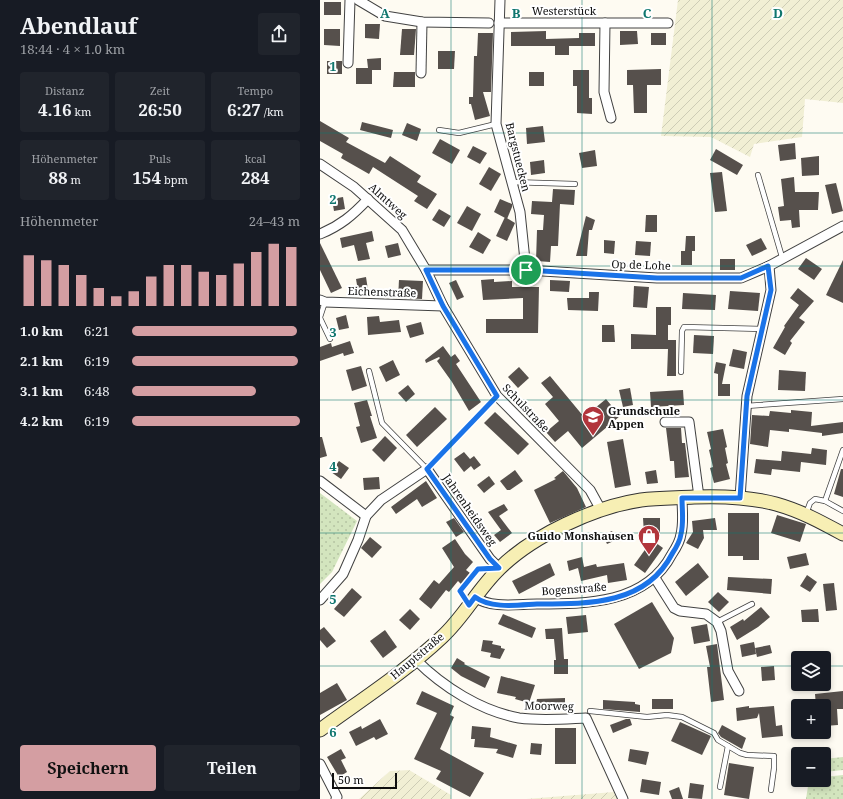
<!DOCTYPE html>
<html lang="de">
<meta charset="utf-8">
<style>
:root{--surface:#171b24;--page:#20242c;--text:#f1f3f6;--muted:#9ea1a6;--accent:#d49ea2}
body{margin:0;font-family:"Noto Serif",serif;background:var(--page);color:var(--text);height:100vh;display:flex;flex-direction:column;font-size:15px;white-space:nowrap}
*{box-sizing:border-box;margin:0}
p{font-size:13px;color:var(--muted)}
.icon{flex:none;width:22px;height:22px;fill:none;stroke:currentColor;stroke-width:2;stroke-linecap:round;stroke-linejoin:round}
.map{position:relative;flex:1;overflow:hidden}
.side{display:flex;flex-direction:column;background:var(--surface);width:320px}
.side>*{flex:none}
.buttons{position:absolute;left:471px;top:651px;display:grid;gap:8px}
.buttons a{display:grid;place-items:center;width:40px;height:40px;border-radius:4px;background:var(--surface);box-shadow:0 2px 6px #0003;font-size:20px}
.scale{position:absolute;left:12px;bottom:10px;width:65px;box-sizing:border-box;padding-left:4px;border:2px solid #0f0f0f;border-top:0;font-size:11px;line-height:14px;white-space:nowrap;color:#0f0f0f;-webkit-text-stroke:3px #fff;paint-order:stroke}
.pin{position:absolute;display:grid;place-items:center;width:34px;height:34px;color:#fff;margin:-17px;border:2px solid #fff;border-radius:50%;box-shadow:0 1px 4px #0007}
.round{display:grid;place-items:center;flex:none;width:42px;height:42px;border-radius:4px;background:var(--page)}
.summary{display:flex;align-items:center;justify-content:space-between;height:68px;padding:0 20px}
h1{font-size:22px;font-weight:700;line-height:30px}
.figures{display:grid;grid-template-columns:repeat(3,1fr);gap:6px;height:68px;padding:4px 20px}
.figures div{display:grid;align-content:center;border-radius:4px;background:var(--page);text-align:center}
.figures b{font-size:17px;font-weight:700}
.figures small{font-size:11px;font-weight:400}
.figures p{font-size:11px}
.chart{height:112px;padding:8px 20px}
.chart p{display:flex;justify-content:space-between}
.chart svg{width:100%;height:72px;margin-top:4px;stroke:var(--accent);stroke-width:6}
.primary-button{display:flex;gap:8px;margin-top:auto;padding:8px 20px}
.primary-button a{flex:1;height:46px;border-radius:4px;background:var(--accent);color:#111;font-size:16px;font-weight:700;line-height:46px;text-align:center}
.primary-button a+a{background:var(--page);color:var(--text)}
ul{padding:0 20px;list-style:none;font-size:13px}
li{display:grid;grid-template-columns:64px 48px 1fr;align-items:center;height:30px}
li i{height:10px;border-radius:5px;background:var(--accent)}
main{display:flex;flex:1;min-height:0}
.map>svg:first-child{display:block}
.farmland{fill:url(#farmland-furrows)}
.grass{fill:url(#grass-dots)}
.building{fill:#56504c}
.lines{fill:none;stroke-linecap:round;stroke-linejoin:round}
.service-casing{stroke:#424242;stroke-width:6}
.minor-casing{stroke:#424242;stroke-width:11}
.secondary-casing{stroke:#313131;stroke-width:15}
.service{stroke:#fff;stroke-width:4.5}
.minor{stroke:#fff;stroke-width:9}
.secondary{stroke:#f7efb4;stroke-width:13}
.route-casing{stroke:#fff;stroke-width:8}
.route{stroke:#1a73e8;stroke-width:5}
.grid{fill:none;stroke:#0f766e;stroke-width:1;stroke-opacity:0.55}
.labels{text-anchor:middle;stroke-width:4;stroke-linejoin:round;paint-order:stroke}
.street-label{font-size:11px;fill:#0f0f0f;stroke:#fff}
.poi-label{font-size:11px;font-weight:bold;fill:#0f0f0f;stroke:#fff;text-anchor:start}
.grid-label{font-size:13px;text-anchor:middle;font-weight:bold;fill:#0f766e;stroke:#fff;stroke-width:4;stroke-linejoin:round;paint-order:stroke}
</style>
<main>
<section class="side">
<div class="summary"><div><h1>Abendlauf</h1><p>18:44 · 4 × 1.0 km</p></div><a class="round"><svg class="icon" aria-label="share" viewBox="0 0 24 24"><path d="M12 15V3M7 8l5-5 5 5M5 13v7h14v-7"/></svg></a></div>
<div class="figures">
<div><p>Distanz</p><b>4.16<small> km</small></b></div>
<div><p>Zeit</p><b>26:50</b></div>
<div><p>Tempo</p><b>6:27<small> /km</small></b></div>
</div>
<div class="figures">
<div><p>Höhenmeter</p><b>88<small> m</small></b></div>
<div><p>Puls</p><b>154<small> bpm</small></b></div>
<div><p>kcal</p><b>284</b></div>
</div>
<div class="chart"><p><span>Höhenmeter</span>24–43 m</p>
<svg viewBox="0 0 160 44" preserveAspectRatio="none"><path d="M5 44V13M15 44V16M25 44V19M35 44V25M45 44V33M55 44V38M65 44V35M75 44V26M85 44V19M95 44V19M105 44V23M115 44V25M125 44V18M135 44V11M145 44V6M155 44V8"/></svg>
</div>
<ul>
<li><b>1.0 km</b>6:21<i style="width:98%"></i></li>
<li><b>2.1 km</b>6:19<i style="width:99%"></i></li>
<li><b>3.1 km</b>6:48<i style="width:74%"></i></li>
<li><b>4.2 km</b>6:19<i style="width:100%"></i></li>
</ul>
<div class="primary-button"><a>Speichern</a><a>Teilen</a></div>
</section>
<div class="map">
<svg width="523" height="799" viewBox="0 0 523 799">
<defs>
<pattern id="farmland-furrows" width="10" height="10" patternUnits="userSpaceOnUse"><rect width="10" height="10" fill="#f1efd4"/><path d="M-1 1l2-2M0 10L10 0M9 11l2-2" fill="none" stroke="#cdccb5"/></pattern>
<pattern id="grass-dots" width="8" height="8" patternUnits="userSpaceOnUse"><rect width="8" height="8" fill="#d3e5be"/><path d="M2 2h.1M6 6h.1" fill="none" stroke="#b4c3a2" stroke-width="1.8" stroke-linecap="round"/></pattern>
</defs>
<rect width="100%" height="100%" fill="#fefbf2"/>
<!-- farmland -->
<g class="farmland">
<polygon points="358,0 523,0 523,103 485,99 482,137 434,144 430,157 391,137 341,136"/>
<polygon points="89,770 131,795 131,799 39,799 70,771"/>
<polygon points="294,792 297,799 206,799"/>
</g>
<!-- grass -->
<g class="grass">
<polygon points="0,493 37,521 12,572 0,584"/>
<polygon points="523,757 523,770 504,772 504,759"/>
<polygon points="523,775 523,799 486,799 489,780 504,780 504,777"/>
</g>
<!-- building -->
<g class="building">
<rect x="4" y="2" width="17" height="13"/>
<polygon points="45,24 60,24 59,39 45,38"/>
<polygon points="4,29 20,29 20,46 4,45"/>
<polygon points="82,29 96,29 94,55 80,55"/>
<polygon points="226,31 226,39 259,38 259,33 275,33 275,46 249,46 249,55 235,55 235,46 191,46 191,32"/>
<polygon points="300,31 317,31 318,44 300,45"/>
<polygon points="158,33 173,33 171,92 163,92 170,116 155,120 151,104 149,104 149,97 153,97 154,56 157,56"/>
<rect x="331" y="33" width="15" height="12"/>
<polygon points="118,51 135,51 134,69 118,69"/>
<polygon points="61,58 61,70 52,70 52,84 36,84 36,68 48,68 47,59"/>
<rect x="7" y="61" width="15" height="13"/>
<polygon points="341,69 341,85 327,85 327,113 314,113 313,85 307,85 307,70"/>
<polygon points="253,70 269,70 269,98 272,98 272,114 257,113 257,86 253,86"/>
<polygon points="74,72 95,72 95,87 73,87"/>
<rect x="209" y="72" width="15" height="14"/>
<polygon points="0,121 29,138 26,142 65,163 70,156 101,176 97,182 117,194 107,209 94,201 98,196 53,167 49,174 21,158 23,154 0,141"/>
<polygon points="42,122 73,130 71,138 40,130"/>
<polygon points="87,123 101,129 97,141 82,135"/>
<polygon points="223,126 225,142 207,144 206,128"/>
<polygon points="120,139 140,150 132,164 112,153"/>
<polygon points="475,143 476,159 460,161 458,145"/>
<polygon points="153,146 167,153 160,164 147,157"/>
<polygon points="396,149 423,165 417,175 390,160"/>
<polygon points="275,150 277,166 262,168 259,153"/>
<polygon points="499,156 499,175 482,176 481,158"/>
<polygon points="224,160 225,173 211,175 210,162"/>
<polygon points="169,167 181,174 171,191 159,184"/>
<polygon points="402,172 407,211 395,212 390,173"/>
<polygon points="474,177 475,192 499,192 498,210 479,210 480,227 472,228 471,220 460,221 458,207 464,206 461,179"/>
<polygon points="516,183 523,211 512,214 505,185"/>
<polygon points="233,189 255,190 254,205 240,204 238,246 231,246 230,262 216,261 217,230 223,230 224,215 211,214 212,201 232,202"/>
<polygon points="23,197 25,209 14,211 12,199"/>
<polygon points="180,199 192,204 192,207 187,219 174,212"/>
<polygon points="147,206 161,214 152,231 137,223"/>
<polygon points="119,209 131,216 124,227 112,220"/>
<polygon points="326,215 337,215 337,232 325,232"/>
<polygon points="266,216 275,220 272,230 269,230 267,256 256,256"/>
<polygon points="185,217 195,223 187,241 176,236"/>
<polygon points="52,231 54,241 46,243 50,259 38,261 34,245 22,248 20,238"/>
<polygon points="158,232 171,240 163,254 149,247"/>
<polygon points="366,236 375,236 375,251 372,251 372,265 361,265 361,251 365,251"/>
<polygon points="441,238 447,249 432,256 426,245"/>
<polygon points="284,240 295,241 294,254 284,253"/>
<polygon points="316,241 331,242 330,256 315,255"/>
<polygon points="0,243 22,288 11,293 0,270"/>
<polygon points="78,243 81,255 68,258 65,246"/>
<polygon points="486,258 502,269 494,280 478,269"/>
<rect x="400" y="259" width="15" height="11"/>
<polygon points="523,260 523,303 506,295"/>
<polygon points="46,277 48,290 38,291 36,279"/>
<polygon points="174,279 174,282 192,281 192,287 219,287 218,333 166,333 166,319 203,319 203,298 163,300 161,280"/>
<polygon points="79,280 103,281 102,299 78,298"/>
<polygon points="136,280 144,297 137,300 129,283"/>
<polygon points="230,280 250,281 249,292 230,291"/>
<polygon points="314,286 329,287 327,308 313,307"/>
<polygon points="478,288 494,301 479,318 485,322 470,341 472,343 465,355 453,348 465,327 464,326 479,305 470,298"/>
<polygon points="410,291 440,293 438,311 408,309"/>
<polygon points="269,292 279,292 278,311 248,310 247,298 269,298"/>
<polygon points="363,293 396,295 395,310 362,309"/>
<polygon points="336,307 351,307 351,325 348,325 348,340 356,340 356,376 347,376 348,349 311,349 311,334 336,335"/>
<polygon points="26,315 29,328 19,330 16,318"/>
<polygon points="59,316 60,322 79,320 81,332 48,335 47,317"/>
<polygon points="101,322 104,334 90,338 86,326"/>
<polygon points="282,325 294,325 295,342 282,342"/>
<polygon points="374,335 394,336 393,354 373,353"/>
<polygon points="30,341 34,353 24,356 23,353 0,361 0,347 11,343 12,347"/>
<polygon points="123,346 131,357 135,354 140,361 136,364 161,402 149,411 132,382 117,361 120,358 119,357 106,363 105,360"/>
<polygon points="413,349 427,352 424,369 409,366"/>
<polygon points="73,360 80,375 66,382 59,367"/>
<polygon points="396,362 406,364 402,384 410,384 410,396 398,396 398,374 394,373"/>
<polygon points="41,366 47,386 32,391 26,370"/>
<polygon points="199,367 209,378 198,388 188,377"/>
<polygon points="459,370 486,372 485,391 458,390"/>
<polygon points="230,376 264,417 286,399 300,416 262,448 248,431 235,442 226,432 239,421 225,404 233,397 221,383"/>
<polygon points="88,385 95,394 86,402 78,393"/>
<polygon points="310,388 313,405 303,407 299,390"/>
<polygon points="363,390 364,405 331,407 330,392"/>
<polygon points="47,400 52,416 50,416 57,438 41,443 36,427 40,426 34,403"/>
<polygon points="115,407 127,419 97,447 86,435"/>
<polygon points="471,410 492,412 491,426 523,422 523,433 502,436 502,433 469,429 469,432 450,430 448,447 430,444 432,415 449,416 450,411 471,413"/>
<polygon points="175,412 209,444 198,455 164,423"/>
<polygon points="346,428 361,428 362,443 365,443 369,477 355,478 354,461 350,461"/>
<polygon points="403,429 407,447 405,448 408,463 406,464 410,479 394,483 390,468 393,467 389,450 391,449 387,432"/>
<polygon points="65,436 77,448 64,462 52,450"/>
<polygon points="0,437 2,437 7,456 0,458"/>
<polygon points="303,439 311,485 295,488 287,442"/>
<polygon points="492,448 507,450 506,465 481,462 480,472 452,469 451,475 434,473 436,459 461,461 462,451 491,454"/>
<polygon points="144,452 150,459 154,456 161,465 154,470 151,466 144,472 134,459"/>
<polygon points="19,461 29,468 21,479 11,472"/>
<polygon points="521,469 523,469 523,497 514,494"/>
<polygon points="195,470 203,481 190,490 187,490 180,481"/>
<polygon points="336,470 338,483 327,484 325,472"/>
<polygon points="243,471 257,488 266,507 230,523 214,490 236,479 234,478"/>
<polygon points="169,476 175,484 164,493 157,485"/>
<polygon points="59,477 60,489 44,490 43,478"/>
<polygon points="106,481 117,498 102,507 97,499 76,514 71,507"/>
<polygon points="184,504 188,510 179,516 192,533 180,542 174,535 181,530 168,512"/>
<polygon points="408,513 439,513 439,560 423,560 423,556 408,556"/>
<polygon points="457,515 486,524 480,542 451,533"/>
<polygon points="134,518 144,532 136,537 126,522"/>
<polygon points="323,518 340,518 340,533 324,533"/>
<polygon points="395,518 397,530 383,530 384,538 378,549 366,543 373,532 372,521"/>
<polygon points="292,531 296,540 287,544 283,535"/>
<polygon points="50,537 62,547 52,558 41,548"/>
<polygon points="135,539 145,554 153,562 146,570 150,573 141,584 138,581 129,592 126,590 111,609 99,599 114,580 119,584 134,567 122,548"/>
<polygon points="332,540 343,548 325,573 314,565"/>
<polygon points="486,553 489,565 470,569 467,557"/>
<polygon points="262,557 264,567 276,564 277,567 304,563 307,580 288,583 287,575 261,581 258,568 249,571 247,561"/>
<polygon points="230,563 235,575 199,594 192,581"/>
<polygon points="378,563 389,577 366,596 355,582"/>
<polygon points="487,575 497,582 490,592 480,586"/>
<polygon points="408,577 452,579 451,594 407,590"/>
<polygon points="514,583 517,610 506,611 503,584"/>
<polygon points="32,588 42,597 24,617 14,609"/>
<polygon points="398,592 409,602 399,612 388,602"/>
<polygon points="332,602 354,638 351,653 319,669 294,624"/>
<polygon points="441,607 450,617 438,627 417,640 410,627 423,619 424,621"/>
<polygon points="90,609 100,619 90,630 79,620"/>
<polygon points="498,609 499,622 482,622 481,610"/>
<polygon points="183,614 216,628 212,638 178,624"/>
<polygon points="266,615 268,632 248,634 246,617"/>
<polygon points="387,624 390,641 374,644 371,627"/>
<polygon points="4,627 16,641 7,648 0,640 0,630"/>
<polygon points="242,628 244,659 248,659 248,674 234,674 234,660 236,660 234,639 226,639 225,629"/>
<polygon points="65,630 77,647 63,658 50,641"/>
<polygon points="163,640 173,641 172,644 181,646 181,648 185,649 180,659 170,657 171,653 161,651"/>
<polygon points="434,642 436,654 422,657 420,645"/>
<polygon points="397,644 404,700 391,702 387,667 390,667 386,646"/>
<polygon points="450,645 452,653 437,657 435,648"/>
<polygon points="137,658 145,663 144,664 170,677 165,688 141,676 131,668"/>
<polygon points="454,666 455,680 442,681 441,667"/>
<polygon points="181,676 215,685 209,703 195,699 196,697 177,693"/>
<polygon points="17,683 27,700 0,715 0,693"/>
<polygon points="102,691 134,706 130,715 134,717 120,749 164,773 150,797 116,779 121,771 94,759 117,713 96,704"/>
<polygon points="523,691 523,709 517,709 518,725 504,726 504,706 496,706 495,694"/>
<polygon points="245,698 245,710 235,710 235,705 216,704 217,699"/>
<rect x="332" y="699" width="21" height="10"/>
<polygon points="283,700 315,702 315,704 320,705 320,712 283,709"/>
<polygon points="429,706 429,708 454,706 456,726 462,725 463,736 442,738 439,713 437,718 417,721 416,708"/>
<polygon points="60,719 68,734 56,740 54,737 36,746 29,732 41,726 42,729"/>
<polygon points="306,719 310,719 312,725 293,733 290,725"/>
<polygon points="360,722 391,736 382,755 351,741"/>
<polygon points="402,725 426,738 422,749 401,737 398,733"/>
<polygon points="152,726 171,728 170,737 197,745 193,758 176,753 178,749 154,747 155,739 151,739"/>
<rect x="235" y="728" width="21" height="36"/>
<polygon points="211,743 222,744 221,755 210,754"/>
<polygon points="21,749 26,758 21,760 27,772 19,777 7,757"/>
<polygon points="310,749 329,752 326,765 308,761"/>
<polygon points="409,763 434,767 429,799 404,795"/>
<polygon points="322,779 341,782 339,795 320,792"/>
<polygon points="370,783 384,785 382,799 368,798"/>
<polygon points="359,787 363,799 352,799 349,791"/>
</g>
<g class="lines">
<!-- service casing -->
<g class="service-casing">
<g id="service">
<polyline points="119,130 139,133 176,124"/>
<polyline points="438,175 462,257"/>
<polyline points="191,182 255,184"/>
<polyline points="0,317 5,302"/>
<polyline points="0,318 10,339"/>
<polyline points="49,371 62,423 107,469 177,396"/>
<polyline points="361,372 362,331 364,327 443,329"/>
<polyline points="426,406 523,399"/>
<polyline points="505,501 523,450"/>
<polyline points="486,514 490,503 495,499 505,501 523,511"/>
<polyline points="148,603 140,591 158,569 176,568"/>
<polyline points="397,622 432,604"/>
<polyline points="270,711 327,717 347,715 362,717 394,733 398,740 420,753 427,755 454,756 454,768 451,790"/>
<polyline points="400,787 408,746"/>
</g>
</g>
<!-- minor casing -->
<g class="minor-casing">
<g id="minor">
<polyline points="38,0 65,16 102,22 169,23"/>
<polyline points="180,0 176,124 200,212 206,270"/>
<polyline points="179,23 348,23"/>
<polyline points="285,23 284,92 291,118"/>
<polyline points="28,63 30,0"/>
<polyline points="101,73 102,22"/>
<polyline points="0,164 34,187 82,230 106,270 123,306 177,396 270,490 281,510"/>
<path d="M0,234C20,226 33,215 48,199"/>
<polyline points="106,270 206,270 337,278 421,278 449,266 523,226"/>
<polyline points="0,300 5,302 123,306"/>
<polyline points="345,422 369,422 379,497"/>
<polyline points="0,481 46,516"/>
<polyline points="420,498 427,396 451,290 449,266"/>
<polyline points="335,578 354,608 360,611 386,614 397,622 401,631 408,671 419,691"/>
<path d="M155,597C171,609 198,604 217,604C267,604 326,604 352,554C356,548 360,542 361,534C364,522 362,510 362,498"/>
<polyline points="0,600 23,574 38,540 46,516 61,500 107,469 170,559 179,568"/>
<path d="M96,660C123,687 161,711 199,718C221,721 244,719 266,718L303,799"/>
<polyline points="0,764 17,797 16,799"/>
</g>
</g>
<!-- secondary casing -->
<g class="secondary-casing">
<path id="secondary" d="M0,730C41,700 85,672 122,637C144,617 158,589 179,569C213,535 275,507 321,500C338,498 357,498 374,497C400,496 430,497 456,504C481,511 501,522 523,534"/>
</g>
<!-- service -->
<use href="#service" class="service"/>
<!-- minor -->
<use href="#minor" class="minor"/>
<!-- secondary -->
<use href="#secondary" class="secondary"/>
</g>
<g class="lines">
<!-- route casing -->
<g class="route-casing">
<path id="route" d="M448,266L451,290L427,396L420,498H362C362,510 364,522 361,534C360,541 356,548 352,554C326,605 268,604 217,604C198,605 171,609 155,597L149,605L140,591L158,569L179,568L170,559L107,469L177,396L123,306L106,270H206L337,278H421Z"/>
</g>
<!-- route -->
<use href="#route" class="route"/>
</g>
<!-- grid -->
<path class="grid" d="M131,0V799M262,0V799M392,0V799M0,133H523M0,266H523M0,400H523M0,533H523M0,666H478M504,666H523"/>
<!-- icons -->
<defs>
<g id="school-pin" transform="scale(1.15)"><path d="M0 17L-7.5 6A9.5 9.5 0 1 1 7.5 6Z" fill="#b1353c" stroke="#fff"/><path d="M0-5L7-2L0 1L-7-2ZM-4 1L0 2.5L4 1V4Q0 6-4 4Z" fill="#fff"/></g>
<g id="shop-pin" transform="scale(1.15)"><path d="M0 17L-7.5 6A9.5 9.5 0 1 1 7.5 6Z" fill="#b1353c" stroke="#fff"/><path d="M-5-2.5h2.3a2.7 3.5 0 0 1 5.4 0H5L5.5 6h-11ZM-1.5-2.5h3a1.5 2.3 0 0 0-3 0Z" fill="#fff"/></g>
</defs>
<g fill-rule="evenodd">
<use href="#school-pin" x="273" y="417"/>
<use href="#shop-pin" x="329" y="536"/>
</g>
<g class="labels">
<!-- street labels -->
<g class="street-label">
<text x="244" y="15">Westerstück</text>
<text transform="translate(198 157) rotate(76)" y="4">Bargstuecken</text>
<text transform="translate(68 201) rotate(42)" y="4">Almtweg</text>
<text transform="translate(321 265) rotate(2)" y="4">Op de Lohe</text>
<text transform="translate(62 292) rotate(2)" y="4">Eichenstraße</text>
<text transform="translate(206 408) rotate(46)" y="4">Schulstraße</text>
<text transform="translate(150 510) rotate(55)" y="4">Jahrenheidsweg</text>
<text transform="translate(254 589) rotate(-4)" y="4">Bogenstraße</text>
<text transform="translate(97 656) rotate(-40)" y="4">Hauptstraße</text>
<text transform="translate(229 706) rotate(1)" y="4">Moorweg</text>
</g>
<!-- poi labels -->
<g class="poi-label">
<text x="288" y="415">Grundschule<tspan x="288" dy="13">Appen</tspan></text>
<text x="314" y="540" text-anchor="end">Guido Monshausen</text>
</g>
</g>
<g class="grid-label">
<text x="65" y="18">A</text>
<text x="196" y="18">B</text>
<text x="327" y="18">C</text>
<text x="458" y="18">D</text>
<text x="13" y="71">1</text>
<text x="13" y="204">2</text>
<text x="13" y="337">3</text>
<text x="13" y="471">4</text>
<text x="13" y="604">5</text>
<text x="13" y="737">6</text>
</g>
</svg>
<div class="buttons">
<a><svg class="icon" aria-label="layers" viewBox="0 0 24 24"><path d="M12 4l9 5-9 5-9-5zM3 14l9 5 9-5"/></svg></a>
<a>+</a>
<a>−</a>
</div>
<div class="scale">50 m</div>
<div class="pin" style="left:206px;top:270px;background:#1e9e55"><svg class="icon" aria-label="arrive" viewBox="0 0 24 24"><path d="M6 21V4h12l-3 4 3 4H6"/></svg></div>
</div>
</main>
